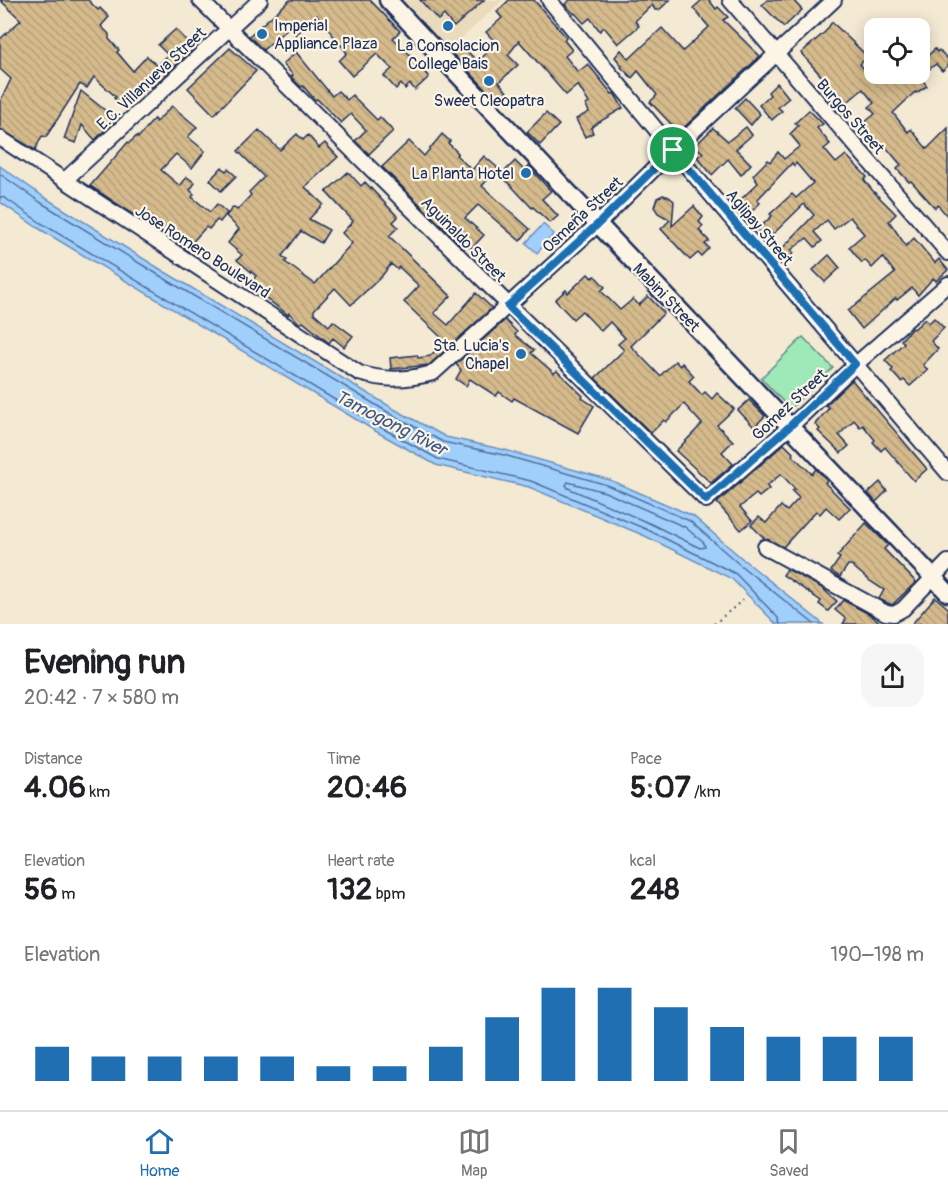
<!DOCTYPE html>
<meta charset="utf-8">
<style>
:root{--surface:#fff;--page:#f6f6f6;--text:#202124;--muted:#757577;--line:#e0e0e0;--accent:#1f6fb2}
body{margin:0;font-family:Pangolin,sans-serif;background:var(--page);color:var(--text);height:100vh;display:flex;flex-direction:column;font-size:22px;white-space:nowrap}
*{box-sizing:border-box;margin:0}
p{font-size:20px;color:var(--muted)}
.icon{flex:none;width:33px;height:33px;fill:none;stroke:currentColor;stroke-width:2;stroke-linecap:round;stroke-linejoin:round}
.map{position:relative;height:624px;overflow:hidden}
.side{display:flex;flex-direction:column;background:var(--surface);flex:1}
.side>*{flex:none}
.fabs{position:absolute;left:864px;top:18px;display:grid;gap:12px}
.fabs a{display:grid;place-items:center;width:66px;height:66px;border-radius:12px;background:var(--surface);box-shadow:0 3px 15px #0003;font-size:30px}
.pin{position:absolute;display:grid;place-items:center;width:51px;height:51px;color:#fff;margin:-26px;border:3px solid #fff;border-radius:50%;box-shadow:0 2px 6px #0007}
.round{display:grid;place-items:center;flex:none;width:63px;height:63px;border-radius:18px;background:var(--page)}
.summary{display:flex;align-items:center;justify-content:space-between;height:102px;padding:0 24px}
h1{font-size:33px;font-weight:700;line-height:45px}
.metrics{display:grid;grid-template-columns:repeat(3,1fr);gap:9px;height:102px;padding:6px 24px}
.metrics div{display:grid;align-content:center}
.metrics b{font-size:30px;font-weight:700}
.metrics small{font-size:16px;font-weight:400}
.metrics p{font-size:16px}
.chart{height:168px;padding:12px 24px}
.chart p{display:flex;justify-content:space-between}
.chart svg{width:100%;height:108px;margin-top:6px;stroke:var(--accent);stroke-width:6}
.menu{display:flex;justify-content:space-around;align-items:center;height:84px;border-top:2px solid var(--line);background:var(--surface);font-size:16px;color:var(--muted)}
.menu a{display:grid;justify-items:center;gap:3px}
.menu .current{color:var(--accent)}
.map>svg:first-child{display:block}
.built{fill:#ebdbbd}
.pitch{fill:#9fe8b7;stroke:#5d8c8a;stroke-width:1.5}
.water{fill:#a0cffc;stroke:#6b8fbd;stroke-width:1.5}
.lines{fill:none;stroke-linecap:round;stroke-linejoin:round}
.shore{stroke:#506f9d;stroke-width:1.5}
.building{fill:url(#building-back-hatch);stroke:#1b2f5e;stroke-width:1.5}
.minor-casing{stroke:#1b2f5e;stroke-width:18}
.tertiary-casing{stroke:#1b2f5e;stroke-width:21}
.path{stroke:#1b2f5e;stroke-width:2;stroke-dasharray:1.5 4.5;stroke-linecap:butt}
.minor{stroke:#fcf5e5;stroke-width:14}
.tertiary{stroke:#fcf5e5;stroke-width:16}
.route-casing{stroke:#fff;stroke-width:12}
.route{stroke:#1f6fb2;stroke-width:8}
.poi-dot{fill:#1f6fb2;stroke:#fcf5e5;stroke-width:2}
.labels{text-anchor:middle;stroke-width:4.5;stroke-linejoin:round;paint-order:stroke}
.poi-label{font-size:16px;fill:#1b2f5e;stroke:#fcf5e5}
.street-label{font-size:16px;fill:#1b2f5e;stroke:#fcf5e5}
.water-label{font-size:18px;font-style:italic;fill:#3c5786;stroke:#fcf5e5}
</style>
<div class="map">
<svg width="948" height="624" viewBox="0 0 948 624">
<defs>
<pattern id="building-back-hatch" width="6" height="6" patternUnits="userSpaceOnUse" patternTransform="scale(1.5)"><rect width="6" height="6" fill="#d5ba8b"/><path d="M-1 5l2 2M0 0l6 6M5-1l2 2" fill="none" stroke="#b6a07a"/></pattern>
</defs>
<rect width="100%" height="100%" fill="#f4e9d3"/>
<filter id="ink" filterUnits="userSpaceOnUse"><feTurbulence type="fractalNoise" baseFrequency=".0167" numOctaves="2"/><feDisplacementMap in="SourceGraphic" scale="12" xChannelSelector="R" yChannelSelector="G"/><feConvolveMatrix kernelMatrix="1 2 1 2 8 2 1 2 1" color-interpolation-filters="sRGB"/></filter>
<g filter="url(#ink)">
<!-- built -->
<polygon class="built" points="397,0 503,0 446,53"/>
<!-- pitch -->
<polygon class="pitch" points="803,337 833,368 790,409 761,378"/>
<!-- water -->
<g class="water">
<polygon points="0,166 44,197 160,269 394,409 446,437 505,450 610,480 693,516 744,560 823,624 776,624 732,579 645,536 529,487 436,465 377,432 38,228 0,202"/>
<polygon points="543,224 554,234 537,253 526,243"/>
</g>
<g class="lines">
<!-- shore -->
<g class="shore">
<polyline points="0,174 40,202 157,274 391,414 443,442 504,455 607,485 690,521 740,565 814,624"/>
<polyline points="0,197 5,198 41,223 380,427 438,459 531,481 648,530 736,574 778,618 780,624"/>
<polygon points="568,482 605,492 685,527 704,543 705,547 700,548 651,524 568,488 566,485"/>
</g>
</g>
<!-- building -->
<g class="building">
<polygon points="0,0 88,0 98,10 100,8 109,17 101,26 109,34 109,39 119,50 117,52 133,71 147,56 157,66 168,55 158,45 176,29 194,49 151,88 149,86 123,108 114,98 116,97 94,77 87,88 80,84 46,137 42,136 35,150 0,129 0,102 11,79 0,69 0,39 21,20"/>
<polygon points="290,0 370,0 400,31 393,38 421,66 420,67 429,77 415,90 410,84 405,89 401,84 396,89 384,76 392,69 377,54 352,76 339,61 347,53 317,15 296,35 289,27 263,50 249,36"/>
<polygon points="420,0 484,0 454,27 444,15 438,20"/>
<polygon points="509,0 534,0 566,37 564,40 572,50 565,56 578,72 588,64 612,94 614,93 623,108 594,125 591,128 593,133 585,137 576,119 589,112 586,105 589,103 578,85 566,95 519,41 508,55 518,65 499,82 507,92 497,101 451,52 460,44 478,62 496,43 486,32 502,18 497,12"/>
<polygon points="570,0 670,0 659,10 655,10 652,5 635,21 639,26 618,44 604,27 600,31 590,18 584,23 575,13 574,14 565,4"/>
<polygon points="702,0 709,0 716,9 718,7 728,17 723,20 760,56 677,134 669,127 672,125 650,102 657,95 638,71 632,78 621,67 622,66 615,57 621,50 629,59 662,28 683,51 709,27 693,8"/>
<polygon points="767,0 793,0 802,10 784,27 762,5"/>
<polygon points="832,22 868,57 860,64 872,79 879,74 918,74 927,86 916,93 915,92 893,113 908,132 911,129 927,149 948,128 948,217 938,205 935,208 911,181 909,182 897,169 901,165 886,147 883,150 868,132 866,134 859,127 875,114 869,107 874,103 863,89 838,110 827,96 830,93 819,81 823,78 801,53 826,31"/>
<polygon points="230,48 256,71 214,115 188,88"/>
<polygon points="935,49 937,52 939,50 948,59 948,66 942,71 936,64 920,76 920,63"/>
<polygon points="296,52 332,96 338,91 347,100 352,95 377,120 380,117 393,131 369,154 355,141 366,130 351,114 341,123 317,99 315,100 303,86 301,87 291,77 293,75 283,64"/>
<polygon points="777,83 789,98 778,107 782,111 772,120 759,105 770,95 768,92"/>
<polygon points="81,91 116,119 95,140 82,125 76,143 64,139"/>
<polygon points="745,98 760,114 751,125 735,108"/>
<polygon points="172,106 197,127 188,137 205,151 192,168 176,154 161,170 180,186 187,177 195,183 190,190 194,194 192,197 210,212 217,204 227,213 220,222 217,220 209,229 206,227 186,249 90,186 128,142 129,143 137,136 138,138 154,119 156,122"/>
<polygon points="809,110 823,124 817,128 830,144 824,149 836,163 846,155 867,177 864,180 873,191 896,214 889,221 906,246 914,238 935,263 939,259 948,270 936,281 933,278 918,295 912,288 897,300 896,298 862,329 848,311 895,273 883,257 872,268 865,260 862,263 849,247 864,234 850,217 834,229 827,220 814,232 822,241 815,247 807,238 791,250 794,253 786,260 783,257 779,260 775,256 814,215 804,204 767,240 757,230 772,216 770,214 792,194 796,198 813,183 796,163 794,166 792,163 757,200 760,203 749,214 738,202 758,183 753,175 768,160 770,162 778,152 784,159 800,146 790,134 798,126 795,123"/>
<polygon points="546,113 559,125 540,145 527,132"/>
<polygon points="746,127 752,135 736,149 751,164 741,175 728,159 712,175 697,157 703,153 695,146 713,128 728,141"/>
<polygon points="259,130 280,150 297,134 303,140 308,135 319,148 325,143 338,157 305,187 323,204 309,219 329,230 321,243 301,231 282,256 287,260 285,262 315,284 352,243 342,233 353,221 326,192 348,172 361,186 365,182 398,217 393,222 398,227 389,236 451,296 434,313 448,325 476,293 492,308 429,365 391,369 390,358 417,355 418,358 430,356 445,341 404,302 419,286 399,267 397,269 391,264 381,277 351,305 335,288 314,310 314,313 329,326 333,321 353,336 344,347 333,338 329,343 303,322 300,324 289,313 288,315 262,295 261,297 251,290 254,285 251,283 256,276 237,260 242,255 228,243 239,229 226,216 233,207 237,210 251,195 249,192 264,177 238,151"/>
<polygon points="442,134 450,141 448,143 458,153 456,155 472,170 484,156 498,168 482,186 530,229 520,241 478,205 465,218 484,235 471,249 466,245 464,248 382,167 409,141 424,156"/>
<polygon points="515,161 524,170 528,166 551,191 542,199 558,216 550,223 533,207 532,208 501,175"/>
<polygon points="222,167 226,171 228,169 236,176 221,191 210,180"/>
<polygon points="663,195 669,197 674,201 672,226 694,206 703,217 699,222 703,226 699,230 709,241 705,244 709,248 701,256 698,253 690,260 661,229 670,220 658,213 654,207 657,198"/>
<polygon points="829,255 840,268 825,282 813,270"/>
<polygon points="588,274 592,278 595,276 605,287 601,291 620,310 633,299 639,305 648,296 664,313 631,346 660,376 675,361 680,366 682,363 694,376 689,381 702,395 705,392 712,399 717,393 734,409 717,425 733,441 722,452 733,464 711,483 676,451 702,424 684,404 666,422 664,420 651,433 595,378 624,350 618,344 625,338 610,322 601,331 582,311 573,319 555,300 566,290 568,293"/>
<polygon points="934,318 944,328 931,341 938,349 923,365 928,370 910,386 904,380 901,382 891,371 893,369 885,360 904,343 901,340 912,328 914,329 925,319 929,323"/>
<polygon points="505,320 517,332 515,335 534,350 531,353 554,373 557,371 583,396 582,398 594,406 578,433 514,398 512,401 499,392 496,396 470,379 466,386 456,379 461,370 456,364"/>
<polygon points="852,380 927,469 914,481 885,447 881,451 873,442 875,440 863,425 860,427 854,420 839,435 849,446 841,453 818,431 820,429 815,424 829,408 826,405"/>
<polygon points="749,400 765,416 754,427 738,410"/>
<polygon points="784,444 793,453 792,455 812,474 816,469 827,480 825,483 850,508 839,519 826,507 820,514 816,511 783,547 764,538 751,525 759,517 766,523 781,506 787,511 799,498 792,491 795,489 781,474 767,486 769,489 759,497 756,494 740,507 752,521 741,530 717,503"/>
<polygon points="880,482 887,491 876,502 868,493"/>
<polygon points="866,523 888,545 884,549 916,582 892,605 879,599 884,590 870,581 851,565 848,565 840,577 831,571 840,558 837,556"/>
<polygon points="787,569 822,588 837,601 828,611 819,604 821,601 783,575"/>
<polygon points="935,597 948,608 948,624 912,624"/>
<polygon points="843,600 869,614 882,624 843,624 846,619 835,610"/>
</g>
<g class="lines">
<!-- minor casing -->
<g class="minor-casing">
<g id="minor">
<polyline points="200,0 706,500 791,426 855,365 948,284"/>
<polyline points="549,0 673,150 948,473"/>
<polyline points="730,0 948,253"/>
<path d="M0,138L359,373C385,381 407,380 433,373L598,224L673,150L834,0"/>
<polyline points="65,180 260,0"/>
<polyline points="765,547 886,613 894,614 903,609 948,562"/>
</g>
</g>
<!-- tertiary casing -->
<g class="tertiary-casing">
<polyline id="tertiary" points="388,0 598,224 948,593"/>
</g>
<!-- path -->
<polyline class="path" points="714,624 744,599"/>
<!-- minor -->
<use href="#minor" class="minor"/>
<!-- tertiary -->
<use href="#tertiary" class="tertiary"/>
</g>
</g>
<g class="lines" filter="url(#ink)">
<!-- route casing -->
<g class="route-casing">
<polygon id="route" points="673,150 855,364 790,426 706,500 508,306 598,224"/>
</g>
<!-- route -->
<use href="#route" class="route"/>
</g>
<!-- markers -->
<g class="poi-dot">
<circle cx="448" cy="26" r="6"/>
<circle cx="262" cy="34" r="6"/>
<circle cx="489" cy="81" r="6"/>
<circle cx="526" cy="173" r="6"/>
<circle cx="521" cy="354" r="6"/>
</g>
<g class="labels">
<!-- poi labels -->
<g class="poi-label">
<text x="274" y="31" text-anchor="start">Imperial<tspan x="274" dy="18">Appliance Plaza</tspan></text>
<text x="448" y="51">La Consolacion<tspan x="448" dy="18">College Bais</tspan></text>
<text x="489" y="106">Sweet Cleopatra</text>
<text x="514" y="179" text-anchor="end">La Planta Hotel</text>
<text x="509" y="351" text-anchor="end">Sta. Lucia's<tspan x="509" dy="18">Chapel</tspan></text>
</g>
<!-- street labels -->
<g class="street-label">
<text transform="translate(151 78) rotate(-43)" y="6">E.C. Villanueva Street</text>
<text transform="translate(851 116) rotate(49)" y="6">Burgos Street</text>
<text transform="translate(582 214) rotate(-43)" y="6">Osmeña Street</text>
<text transform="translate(760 227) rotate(50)" y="6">Aglipay Street</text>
<text transform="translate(464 239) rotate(45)" y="6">Aguinaldo Street</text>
<text transform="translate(203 251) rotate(33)" y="6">Jose Romero Boulevard</text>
<text transform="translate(667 297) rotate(46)" y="6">Mabini Street</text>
<text transform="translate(789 404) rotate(-43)" y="6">Gomez Street</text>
</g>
<!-- water labels -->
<g class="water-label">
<text transform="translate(391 423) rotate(27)" y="6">Tamogong River</text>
</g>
</g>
</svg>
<div class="fabs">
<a><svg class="icon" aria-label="locate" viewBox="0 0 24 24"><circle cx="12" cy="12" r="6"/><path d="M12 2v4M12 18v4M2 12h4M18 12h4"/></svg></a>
</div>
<div class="pin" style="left:673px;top:150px;background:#1e9e55"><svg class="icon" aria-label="arrive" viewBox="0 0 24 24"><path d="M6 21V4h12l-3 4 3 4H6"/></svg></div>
</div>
<section class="side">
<div class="summary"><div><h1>Evening run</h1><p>20:42 · 7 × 580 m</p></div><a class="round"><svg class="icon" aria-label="share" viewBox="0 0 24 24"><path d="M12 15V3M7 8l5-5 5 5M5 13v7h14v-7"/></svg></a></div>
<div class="metrics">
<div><p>Distance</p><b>4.06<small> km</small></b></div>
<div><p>Time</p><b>20:46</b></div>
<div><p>Pace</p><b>5:07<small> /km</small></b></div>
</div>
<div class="metrics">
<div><p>Elevation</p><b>56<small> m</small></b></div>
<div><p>Heart rate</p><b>132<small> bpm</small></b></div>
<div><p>kcal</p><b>248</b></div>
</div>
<div class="chart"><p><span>Elevation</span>190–198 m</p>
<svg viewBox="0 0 160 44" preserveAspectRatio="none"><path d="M5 44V30M15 44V34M25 44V34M35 44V34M45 44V34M55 44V38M65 44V38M75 44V30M85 44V18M95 44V6M105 44V6M115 44V14M125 44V22M135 44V26M145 44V26M155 44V26"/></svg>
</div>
</section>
<nav class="menu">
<a class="current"><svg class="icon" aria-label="home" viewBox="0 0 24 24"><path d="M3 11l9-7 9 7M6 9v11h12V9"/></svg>Home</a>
<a><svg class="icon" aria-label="map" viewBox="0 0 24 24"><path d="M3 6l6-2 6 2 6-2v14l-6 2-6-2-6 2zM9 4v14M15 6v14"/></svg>Map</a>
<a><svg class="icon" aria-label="saved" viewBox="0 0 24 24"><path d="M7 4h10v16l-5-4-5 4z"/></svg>Saved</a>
</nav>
